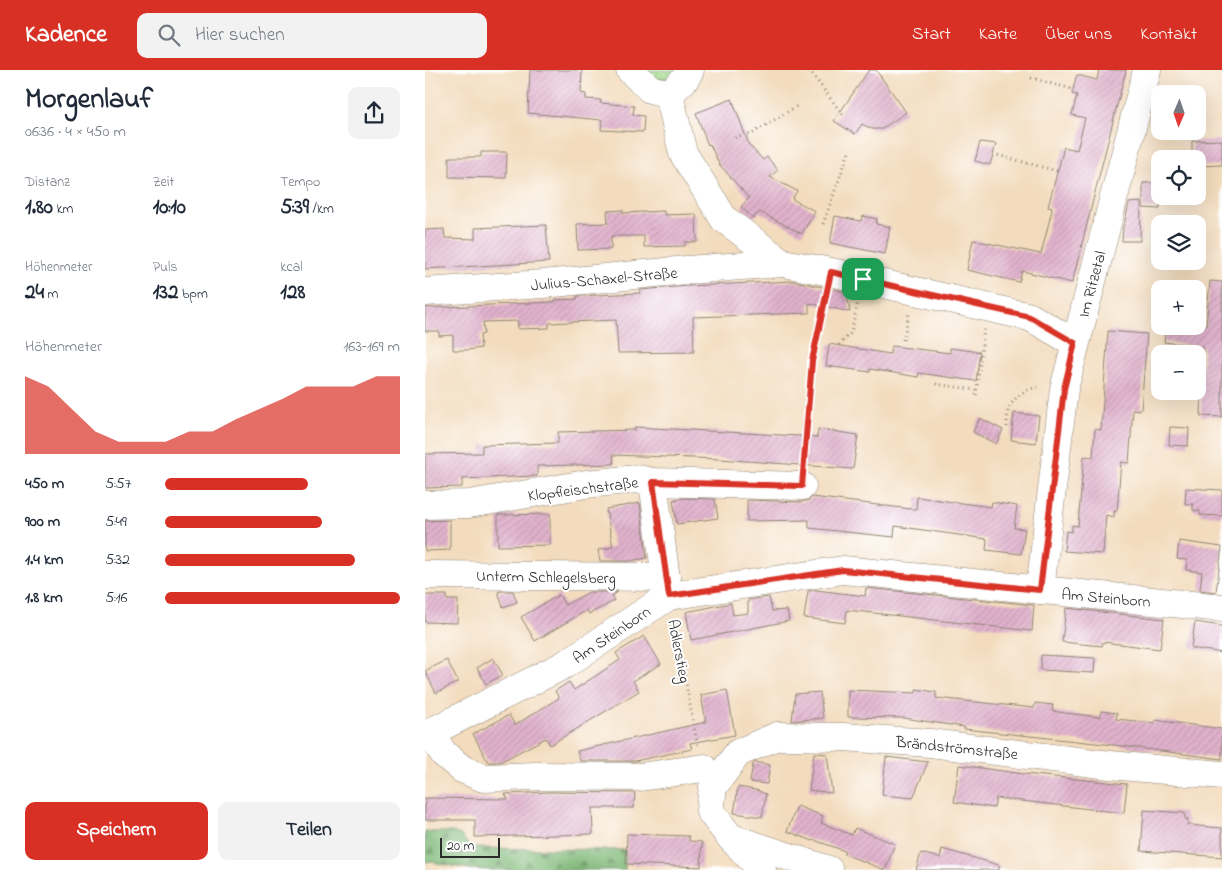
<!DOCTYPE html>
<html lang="de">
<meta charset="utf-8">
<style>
:root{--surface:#fff;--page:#f2f2f3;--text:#1f2937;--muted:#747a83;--accent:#d93025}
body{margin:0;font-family:"Indie Flower",sans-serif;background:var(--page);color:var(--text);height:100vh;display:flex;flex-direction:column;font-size:19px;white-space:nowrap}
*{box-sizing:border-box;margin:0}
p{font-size:16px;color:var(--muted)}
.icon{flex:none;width:28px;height:28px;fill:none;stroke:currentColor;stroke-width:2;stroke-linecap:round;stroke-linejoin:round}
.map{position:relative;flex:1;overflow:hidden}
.drawer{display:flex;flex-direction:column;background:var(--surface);width:425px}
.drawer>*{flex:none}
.needle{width:32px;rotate:182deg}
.fabs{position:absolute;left:726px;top:15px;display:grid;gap:10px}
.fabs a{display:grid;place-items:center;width:55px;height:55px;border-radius:10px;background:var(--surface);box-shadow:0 5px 20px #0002;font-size:25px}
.scale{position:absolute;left:15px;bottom:12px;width:60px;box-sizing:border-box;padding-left:5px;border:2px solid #2b2b2b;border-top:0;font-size:14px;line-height:18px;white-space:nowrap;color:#2b2b2b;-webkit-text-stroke:4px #fff;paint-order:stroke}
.pin{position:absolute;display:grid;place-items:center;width:42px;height:42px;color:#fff;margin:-21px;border-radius:10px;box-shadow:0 2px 8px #0006}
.round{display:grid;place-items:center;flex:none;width:52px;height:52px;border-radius:10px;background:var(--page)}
.headline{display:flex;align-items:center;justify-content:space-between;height:85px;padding:0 25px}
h1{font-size:28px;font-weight:700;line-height:38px}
.metrics{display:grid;grid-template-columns:repeat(3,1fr);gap:8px;height:85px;padding:5px 25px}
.metrics div{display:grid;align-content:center}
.metrics b{font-size:21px;font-weight:700}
.metrics small{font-size:14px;font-weight:400}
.metrics p{font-size:14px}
.chart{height:140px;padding:10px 25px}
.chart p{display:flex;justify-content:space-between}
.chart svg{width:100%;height:90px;margin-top:5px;fill:var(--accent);opacity:.7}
.primary-button{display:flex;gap:10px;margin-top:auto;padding:10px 25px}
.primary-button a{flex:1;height:58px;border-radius:10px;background:var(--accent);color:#fff;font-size:20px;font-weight:700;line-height:58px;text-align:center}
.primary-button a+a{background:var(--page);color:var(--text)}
ul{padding:0 25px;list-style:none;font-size:16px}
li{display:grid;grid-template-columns:80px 60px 1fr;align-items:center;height:38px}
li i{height:12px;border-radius:6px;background:var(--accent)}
header{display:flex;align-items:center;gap:30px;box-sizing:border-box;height:70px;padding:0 25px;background:var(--accent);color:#fff}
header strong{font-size:24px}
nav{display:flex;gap:28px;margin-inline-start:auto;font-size:18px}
.search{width:350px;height:45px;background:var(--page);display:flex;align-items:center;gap:12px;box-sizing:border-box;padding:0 18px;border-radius:10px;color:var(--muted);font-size:19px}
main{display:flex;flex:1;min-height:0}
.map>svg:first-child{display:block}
.grass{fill:url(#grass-dots);stroke:#66825c}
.forest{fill:url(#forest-firs);stroke:#567252}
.building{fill:url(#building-hatch)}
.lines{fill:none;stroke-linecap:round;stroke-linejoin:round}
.minor-casing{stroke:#8f8474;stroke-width:29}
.path{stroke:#8f8474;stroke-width:3;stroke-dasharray:1 4;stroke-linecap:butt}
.minor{stroke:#fff;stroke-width:28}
.route-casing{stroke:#fff;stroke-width:10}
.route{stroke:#d93025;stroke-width:6}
.labels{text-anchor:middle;stroke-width:4;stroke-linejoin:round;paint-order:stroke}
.street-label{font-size:16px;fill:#2b2b2b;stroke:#fff}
</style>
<header>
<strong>Kadence</strong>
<div class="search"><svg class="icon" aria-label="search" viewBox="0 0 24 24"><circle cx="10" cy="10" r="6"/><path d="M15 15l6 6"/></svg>Hier suchen</div>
<nav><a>Start</a><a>Karte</a><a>Über uns</a><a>Kontakt</a></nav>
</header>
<main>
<section class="drawer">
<div class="headline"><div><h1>Morgenlauf</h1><p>06:36 · 4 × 450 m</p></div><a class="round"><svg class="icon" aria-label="share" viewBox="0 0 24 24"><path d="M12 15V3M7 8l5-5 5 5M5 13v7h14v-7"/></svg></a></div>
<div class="metrics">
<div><p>Distanz</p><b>1.80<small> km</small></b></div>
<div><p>Zeit</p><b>10:10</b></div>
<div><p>Tempo</p><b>5:39<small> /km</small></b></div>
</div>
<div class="metrics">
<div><p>Höhenmeter</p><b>24<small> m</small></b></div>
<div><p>Puls</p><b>132<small> bpm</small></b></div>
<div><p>kcal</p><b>128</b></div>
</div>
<div class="chart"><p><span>Höhenmeter</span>163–169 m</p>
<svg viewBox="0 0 160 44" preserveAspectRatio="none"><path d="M0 44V6L10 11L20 22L30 33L40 38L50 38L60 38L70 33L80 33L90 27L100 22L110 17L120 11L130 11L140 11L150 6L160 6V44z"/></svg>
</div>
<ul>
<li><b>450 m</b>5:57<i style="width:61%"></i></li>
<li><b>900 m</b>5:49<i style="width:67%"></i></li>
<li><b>1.4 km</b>5:32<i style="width:81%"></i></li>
<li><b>1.8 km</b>5:16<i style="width:100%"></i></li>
</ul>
<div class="primary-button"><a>Speichern</a><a>Teilen</a></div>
</section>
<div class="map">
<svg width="797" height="800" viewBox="0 0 797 800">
<defs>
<pattern id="grass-dots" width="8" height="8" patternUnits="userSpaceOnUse" patternTransform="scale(1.25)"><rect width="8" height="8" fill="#a0d98c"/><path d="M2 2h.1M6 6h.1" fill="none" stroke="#8aba79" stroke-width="1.8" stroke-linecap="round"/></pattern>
<pattern id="forest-firs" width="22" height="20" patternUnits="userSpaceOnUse" patternTransform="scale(1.25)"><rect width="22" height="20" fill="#80b978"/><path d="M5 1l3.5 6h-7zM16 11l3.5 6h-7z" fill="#699763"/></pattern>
<pattern id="building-hatch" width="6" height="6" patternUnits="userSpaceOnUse" patternTransform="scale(1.25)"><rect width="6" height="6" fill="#e1b2cd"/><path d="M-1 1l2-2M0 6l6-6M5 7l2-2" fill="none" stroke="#c199b0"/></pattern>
</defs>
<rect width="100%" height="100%" fill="#fff"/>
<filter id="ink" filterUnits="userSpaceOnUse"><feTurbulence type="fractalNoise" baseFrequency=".02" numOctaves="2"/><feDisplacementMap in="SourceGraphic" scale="10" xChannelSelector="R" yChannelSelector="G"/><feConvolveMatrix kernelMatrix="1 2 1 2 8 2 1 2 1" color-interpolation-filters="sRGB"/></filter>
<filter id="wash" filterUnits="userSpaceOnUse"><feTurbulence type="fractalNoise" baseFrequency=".0096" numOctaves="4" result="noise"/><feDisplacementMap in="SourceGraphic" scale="20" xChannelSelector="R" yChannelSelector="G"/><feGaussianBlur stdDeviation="1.12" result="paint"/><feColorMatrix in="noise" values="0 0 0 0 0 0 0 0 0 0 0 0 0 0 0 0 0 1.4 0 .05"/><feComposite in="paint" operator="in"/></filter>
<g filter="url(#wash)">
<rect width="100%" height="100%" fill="#f3dcbd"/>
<!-- grass -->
<polygon class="grass" points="218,0 253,0 246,7 228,11"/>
<!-- forest -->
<polygon class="forest" points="0,762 27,762 36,765 46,778 200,780 200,800 67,800 46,799 0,791"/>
<g id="blocks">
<!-- building -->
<g class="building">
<polygon points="105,0 157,0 156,23 161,24 161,29 176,30 175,33 209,36 208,45 219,46 218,62 176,60 177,50 103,43"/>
<polygon points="444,0 451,0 481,42 457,59 447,59 437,54 430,64 409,51"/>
<polygon points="674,0 701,0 647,213 597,201 594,212 542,200 548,170 616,184 627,140 627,138 623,137 639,77 652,80 660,48 647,45 652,25 647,24 651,7 652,5 672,10"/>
<polygon points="307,29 324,75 338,90 342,87 353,100 345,107 372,121 367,129 390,141 377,164 335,142 328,148 316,137 324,128 294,94 285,74 283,75 271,43"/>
<polygon points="797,70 797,95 772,96 772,89 767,89 767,71"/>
<polygon points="555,72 571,74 565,95 550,91"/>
<polygon points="56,82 82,82 81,108 24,107 24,87 56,87"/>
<polygon points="718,113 735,113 735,139 718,138"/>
<polygon points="716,132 715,171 697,171 698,156 699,155 704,133"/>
<polygon points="198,140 198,143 239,141 239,145 271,144 272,172 260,172 260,176 219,177 219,166 186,166 186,179 153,180 152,154 183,153 182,141"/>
<polygon points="410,146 436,151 438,146 452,149 451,154 465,157 460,184 405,173"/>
<polygon points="121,155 124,192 0,199 0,160 19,159 20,168 50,169 50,158"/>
<polygon points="369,211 422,222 425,242 384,233 384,243 268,247 269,282 193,283 191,250 124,253 124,258 93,259 93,251 58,252 59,264 55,265 56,278 42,280 28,280 28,265 14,266 14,261 0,261 0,238 130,232 130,230 152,229 152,226 215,223 215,220 263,216"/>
<polygon points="785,211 797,212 797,347 776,346 778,277 739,272 741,256 781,256"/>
<polygon points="683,261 722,264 716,340 708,339 704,393 696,392 692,441 689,441 689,447 681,445 678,484 639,481 641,461 647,462 647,455 653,456 659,386 668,387 670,359 676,360"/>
<polygon points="404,274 465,284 467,276 525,283 525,278 555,282 551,311 494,303 493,307 445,299 445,302 401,296"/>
<polygon points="589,343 614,346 611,373 586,370"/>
<polygon points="555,348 578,360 571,374 548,362"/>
<polygon points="210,357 392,367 393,359 433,365 428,399 295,389 188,385 189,394 112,396 112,406 37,409 37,417 0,418 0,384 57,383 57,375 133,373 133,362 210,360"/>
<polygon points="745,357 764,358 763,376 744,375"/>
<polygon points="761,418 797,420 797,446 775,445 775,441 768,440 768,434 760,434"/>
<polygon points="387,427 486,439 491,439 492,427 566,437 567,432 592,436 589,458 600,459 596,484 561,480 562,469 470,456 469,467 384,458 384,450 322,451 322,430 377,432 384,430"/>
<polygon points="260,428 290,429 293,448 252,454 248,430"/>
<polygon points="215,433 222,488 205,491 175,491 173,480 188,477 181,439"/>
<polygon points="125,444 125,475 73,476 73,445"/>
<polygon points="25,450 25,480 0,481 0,451"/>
<polygon points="754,471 797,477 791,522 775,520 777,502 761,500 762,490 752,489"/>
<polygon points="441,518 609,535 607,561 422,540 420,553 379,548 383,521 391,520 440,526"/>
<polygon points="76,521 88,521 92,532 78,537 73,522"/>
<polygon points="164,522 193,522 187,526 189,531 164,544 162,540 110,571 96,547 134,525 140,535"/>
<polygon points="0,525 22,525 22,530 33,530 32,553 0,552"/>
<polygon points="344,527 347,541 362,540 364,551 266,570 261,542 306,533 308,545 323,543 323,530"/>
<polygon points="641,538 739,549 735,579 678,572 677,576 637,572"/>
<polygon points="770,552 797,556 797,583 766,578"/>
<polygon points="219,566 236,594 208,611 214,621 125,675 121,668 75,692 63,692 48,664 84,645 90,655 134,628 130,621 144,612 149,620 195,590 191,583"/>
<polygon points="616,585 670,588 669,603 616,600"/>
<polygon points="68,588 78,605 61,614 52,598"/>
<polygon points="22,590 33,612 11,623 0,601"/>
<polygon points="491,619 511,622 511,628 609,638 610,633 628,635 627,641 640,643 676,647 676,641 692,643 691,649 730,653 730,650 797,659 797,689 698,676 539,659 539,657 479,648 423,647 423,620 491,623"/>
<polygon points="302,620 310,665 265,673 267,679 210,691 155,691 152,681 281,652 276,625"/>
<polygon points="395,622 398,648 367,651 370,624"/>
<polygon points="389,683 402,684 407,723 384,720"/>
<polygon points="461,687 503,692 488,728 457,725"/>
<polygon points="330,692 345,695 342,714 325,712 328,694"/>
<polygon points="534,695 599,704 702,714 699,743 571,728 569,738 529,732"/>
<polygon points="313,717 331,720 341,724 337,747 309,743"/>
<polygon points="124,722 210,723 209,738 167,738 168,764 50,767 50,750 0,750 0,728 83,729 80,724"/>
<polygon points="372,736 398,746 396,753 427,765 430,758 470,774 460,800 419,784 420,781 389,770 388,771 362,761"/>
<polygon points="719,740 760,743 760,749 763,749 762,755 797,758 797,787 716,781"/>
<polygon points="202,764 264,766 264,771 277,772 276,797 201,794"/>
<polygon points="517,779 574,795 574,800 491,800 496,783 515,788"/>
</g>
</g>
</g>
<g filter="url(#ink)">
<use href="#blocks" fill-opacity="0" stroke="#8f8474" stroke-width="1"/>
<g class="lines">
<!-- minor casing -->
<g class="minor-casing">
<g id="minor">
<polyline points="205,0 225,19 244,24"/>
<polyline points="244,24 258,83 299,149 358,193 406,202 605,247 650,273"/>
<polyline points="244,24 260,9 265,0"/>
<polyline points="0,222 118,214 262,200 358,193"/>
<polyline points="228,412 243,524"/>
<polyline points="0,435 44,434 161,414 213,409 228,412 377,416"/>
<polyline points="0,505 241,507"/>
<polyline points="615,520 639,319 722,0"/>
<polyline points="5,663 19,684 37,699 58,708 110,706 215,707 279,698"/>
<polyline points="0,665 139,595 244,526 418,500 797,538"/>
<polyline points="310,769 404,800"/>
<polyline points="337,800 305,767 285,741 288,717 313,683 352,666 418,667 505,673 685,695 797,705"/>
</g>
</g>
<!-- path -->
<g class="path">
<polyline points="384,0 418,45"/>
<polyline points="606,8 647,19"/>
<polyline points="310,68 321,63 325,65 372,36"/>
<polyline points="568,84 632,101"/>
<polyline points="398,154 425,79"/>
<polyline points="478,270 484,244"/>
<polyline points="414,275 426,263 433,232"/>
<polyline points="511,314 551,320"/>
<polyline points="551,325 559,259"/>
<path d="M582,357C582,352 582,346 583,341C588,327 602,317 616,317"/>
<polyline points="379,393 387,291 401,223"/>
<polyline points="249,551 273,677"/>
</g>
<!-- minor -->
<use href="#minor" class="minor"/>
</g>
</g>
<g class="lines" filter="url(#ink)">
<!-- route casing -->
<g class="route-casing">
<polygon id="route" points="406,202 605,247 650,273 639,319 615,520 418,500 244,526 228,412 377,416 387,291"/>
</g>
<!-- route -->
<use href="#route" class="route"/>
</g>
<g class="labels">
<!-- street labels -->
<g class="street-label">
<text transform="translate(179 208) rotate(-5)" y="6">Julius-Schaxel-Straße</text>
<text transform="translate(666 214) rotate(-75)" y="6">Im Ritzetal</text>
<text transform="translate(158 418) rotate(-7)" y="6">Klopfleischstraße</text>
<text transform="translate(121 506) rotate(1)" y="6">Unterm Schlegelsberg</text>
<text transform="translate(681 527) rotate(5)" y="6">Am Steinborn</text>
<text transform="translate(186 564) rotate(-34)" y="6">Am Steinborn</text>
<text transform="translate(255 581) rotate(79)" y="6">Adlerstieg</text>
<text transform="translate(532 677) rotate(6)" y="6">Brändströmstraße</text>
</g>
</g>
</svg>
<div class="fabs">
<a><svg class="needle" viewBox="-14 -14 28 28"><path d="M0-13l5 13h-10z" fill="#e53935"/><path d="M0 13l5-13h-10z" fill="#747a83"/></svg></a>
<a><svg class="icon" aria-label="locate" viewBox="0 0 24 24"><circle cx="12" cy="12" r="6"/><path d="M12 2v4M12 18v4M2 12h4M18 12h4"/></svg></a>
<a><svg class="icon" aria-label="layers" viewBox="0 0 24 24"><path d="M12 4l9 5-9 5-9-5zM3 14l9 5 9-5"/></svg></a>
<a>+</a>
<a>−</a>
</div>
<div class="scale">20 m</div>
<div class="pin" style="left:438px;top:209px;background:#1e9e55"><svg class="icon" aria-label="arrive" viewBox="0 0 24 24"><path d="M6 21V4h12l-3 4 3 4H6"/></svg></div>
</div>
</main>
